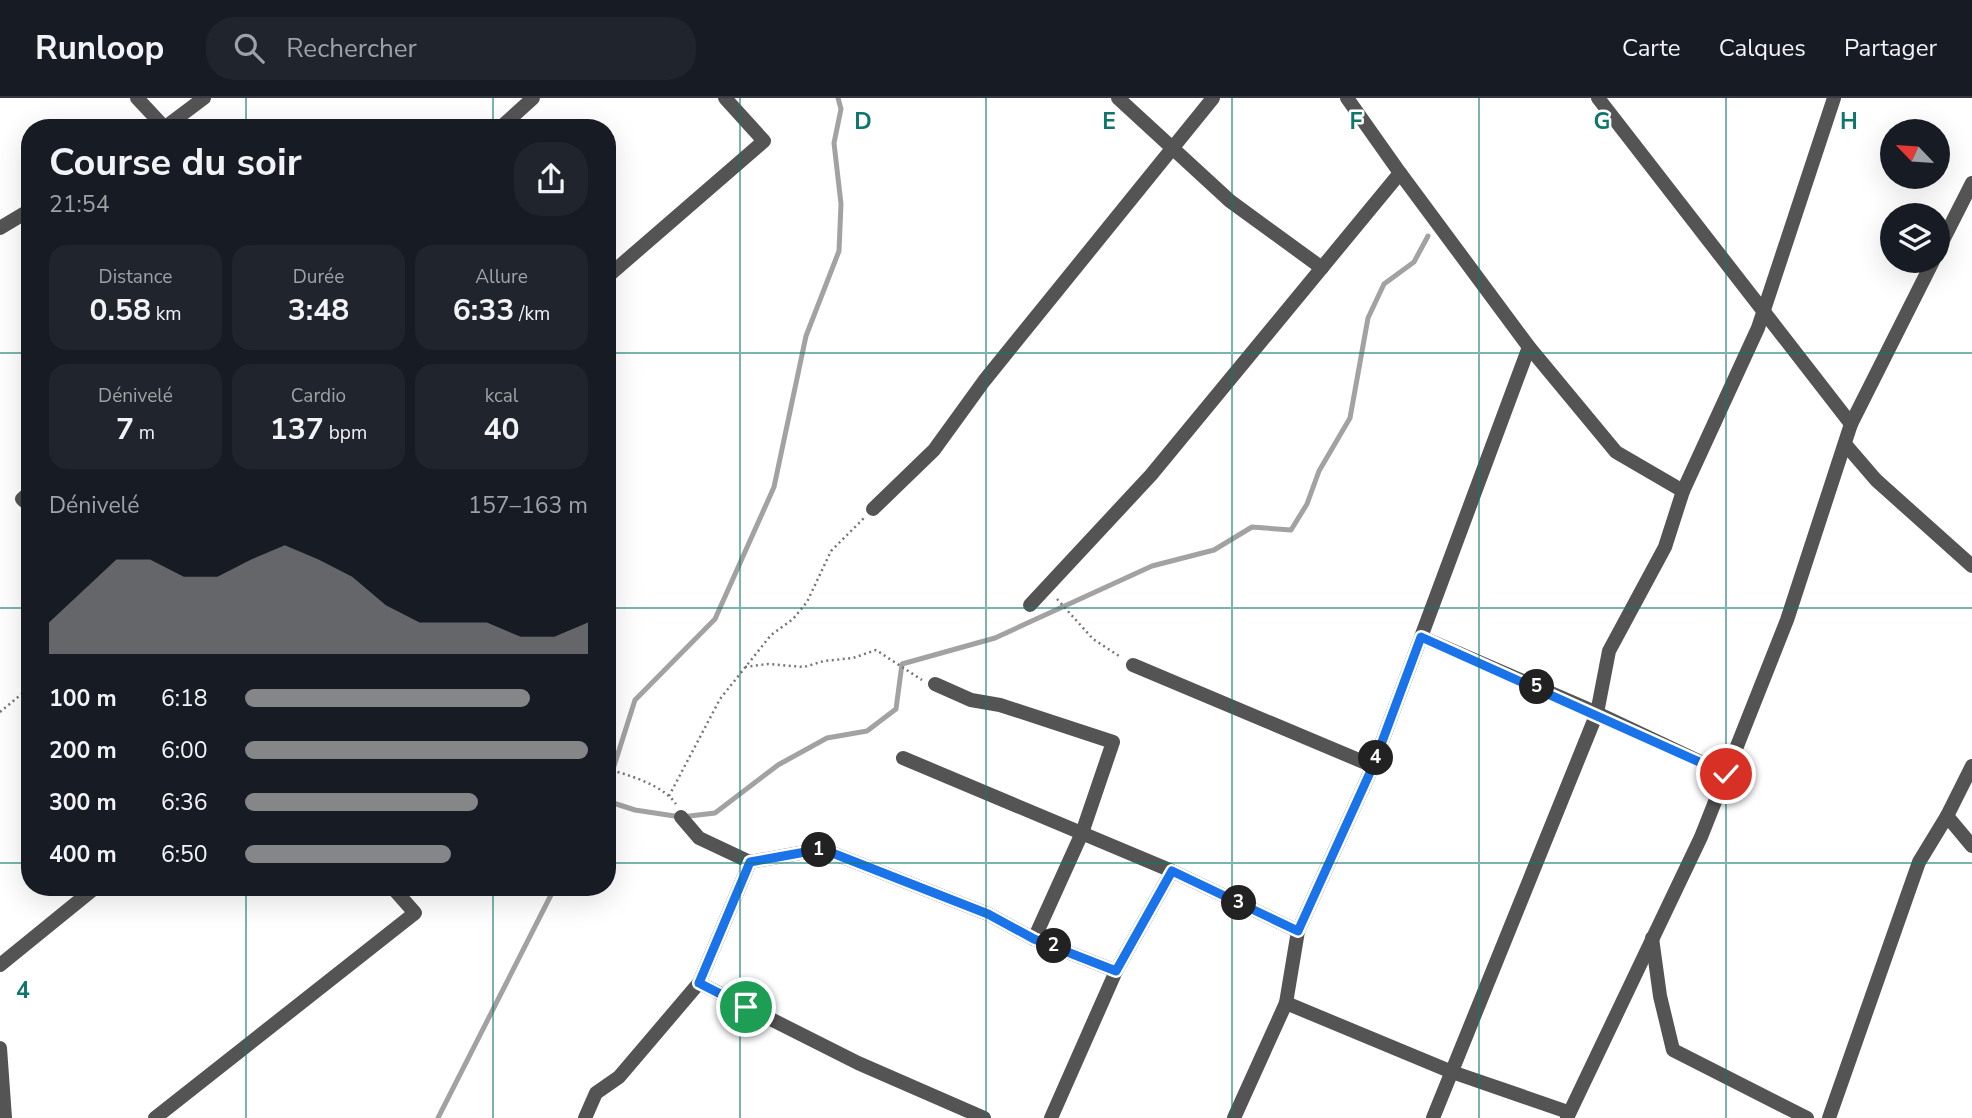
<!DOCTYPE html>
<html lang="fr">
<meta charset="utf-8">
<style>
:root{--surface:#171b24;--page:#20242c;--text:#f1f3f6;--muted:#9ea1a6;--line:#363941;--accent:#858687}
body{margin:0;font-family:"Nunito Sans",sans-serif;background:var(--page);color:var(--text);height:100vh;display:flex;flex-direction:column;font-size:26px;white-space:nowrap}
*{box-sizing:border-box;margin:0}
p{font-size:23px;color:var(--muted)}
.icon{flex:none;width:38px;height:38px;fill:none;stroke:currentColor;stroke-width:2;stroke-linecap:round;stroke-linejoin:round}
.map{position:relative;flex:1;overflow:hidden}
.side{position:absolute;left:21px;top:21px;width:595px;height:777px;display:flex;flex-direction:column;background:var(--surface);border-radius:28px;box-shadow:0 7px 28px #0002}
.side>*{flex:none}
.needle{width:46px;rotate:295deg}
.tools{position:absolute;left:1880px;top:21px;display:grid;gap:14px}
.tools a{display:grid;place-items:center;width:70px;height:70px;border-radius:50%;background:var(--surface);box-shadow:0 7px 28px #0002;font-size:35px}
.pin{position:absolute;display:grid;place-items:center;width:60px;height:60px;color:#fff;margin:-30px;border:4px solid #fff;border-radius:50%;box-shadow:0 2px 7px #0007}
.km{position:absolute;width:35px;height:35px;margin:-18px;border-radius:50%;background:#222;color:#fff;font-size:19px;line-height:35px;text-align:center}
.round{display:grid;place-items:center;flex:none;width:74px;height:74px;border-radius:28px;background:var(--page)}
.summary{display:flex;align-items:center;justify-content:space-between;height:119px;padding:0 28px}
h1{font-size:38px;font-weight:700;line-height:52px}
.figures{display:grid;grid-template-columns:repeat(3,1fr);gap:10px;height:119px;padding:7px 28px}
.figures div{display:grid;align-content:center;border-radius:18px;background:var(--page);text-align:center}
.figures b{font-size:30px;font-weight:700}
.figures small{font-size:19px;font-weight:400}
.figures p{font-size:19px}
.chart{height:196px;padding:14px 28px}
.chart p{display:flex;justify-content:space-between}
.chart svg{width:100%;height:126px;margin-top:7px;fill:var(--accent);opacity:.7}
ul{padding:0 28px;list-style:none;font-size:23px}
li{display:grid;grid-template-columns:112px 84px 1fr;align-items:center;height:52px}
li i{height:18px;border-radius:9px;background:var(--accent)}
header{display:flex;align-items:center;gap:42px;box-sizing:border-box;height:98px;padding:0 35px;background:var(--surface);border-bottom:2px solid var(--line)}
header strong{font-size:33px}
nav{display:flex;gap:38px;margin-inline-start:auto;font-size:24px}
.search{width:490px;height:63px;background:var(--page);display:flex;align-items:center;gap:18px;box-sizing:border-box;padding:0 24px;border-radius:28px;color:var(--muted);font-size:26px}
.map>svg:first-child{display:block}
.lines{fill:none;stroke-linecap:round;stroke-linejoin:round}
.stream{stroke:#a2a2a2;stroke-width:5}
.path{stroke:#767676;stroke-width:2.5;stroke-dasharray:2 3.5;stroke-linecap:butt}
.minor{stroke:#545454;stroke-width:14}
.route-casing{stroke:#fff;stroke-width:14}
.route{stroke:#1a73e8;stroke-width:9}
.grid{fill:none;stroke:#0f766e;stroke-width:2;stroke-opacity:0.55}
.grid-label{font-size:23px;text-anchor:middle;font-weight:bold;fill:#0f766e;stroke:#fff;stroke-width:5;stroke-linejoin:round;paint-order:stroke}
</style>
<header>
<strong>Runloop</strong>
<div class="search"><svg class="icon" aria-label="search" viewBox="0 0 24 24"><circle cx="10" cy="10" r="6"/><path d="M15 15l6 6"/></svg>Rechercher</div>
<nav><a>Carte</a><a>Calques</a><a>Partager</a></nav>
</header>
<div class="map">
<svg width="1972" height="1020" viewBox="0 0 1972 1020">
<rect width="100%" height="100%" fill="#fff"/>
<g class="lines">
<!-- stream -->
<g class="stream">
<polyline points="607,690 635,602 715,521 774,389 806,238 839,153 841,106 834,45 841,11 838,0"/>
<polyline points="607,703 635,712 681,719 715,715 778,667 827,640 867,633 896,611 902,566 995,540 1152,468 1214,452 1252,429 1291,432 1307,406 1319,373 1350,320 1368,220 1384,186 1414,164 1428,138"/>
<polyline points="438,1020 555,789"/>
</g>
<!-- path -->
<g class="path">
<polyline points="1057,501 1093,541 1119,558"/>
<polyline points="745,569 768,566 804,569 824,563 853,560 876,552 922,582"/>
<polyline points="0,614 30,589"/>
<path d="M607,671C629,677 663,687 676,706"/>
<polyline points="669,698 720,601 771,537 793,521 807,504 831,453 864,420"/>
</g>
<!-- minor -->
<g class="minor">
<polyline points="137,0 165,30"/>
<polyline points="1118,0 1230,103 1322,170"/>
<polyline points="1598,0 1851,326"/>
<polyline points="164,30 204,0"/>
<polyline points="500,30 533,0"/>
<polyline points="1400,75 1529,249 1616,354 1683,393"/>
<polyline points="0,130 30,112"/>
<polyline points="1937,154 1972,85"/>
<polyline points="607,179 764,43 725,0"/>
<polyline points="1845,346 1876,382 1972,468"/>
<polyline points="30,394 22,401 30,408"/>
<polyline points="873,411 934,352 984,283 1213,0"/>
<polyline points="607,473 609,474"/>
<polyline points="1030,507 1151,377 1400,75 1347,0"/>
<polyline points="1421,539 1597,615 1726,676"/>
<polyline points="1133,567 1373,668"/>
<polyline points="935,586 971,602 1000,607 1113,644 1082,735 1034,841"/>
<polyline points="903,660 1172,773 1298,833"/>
<polyline points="1947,718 1972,748"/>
<polyline points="681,719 699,740 750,764 822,751 988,816 1034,841 1116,873"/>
<polyline points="1652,840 1660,898 1673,952 1807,1020"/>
<polyline points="0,867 96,789"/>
<polyline points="699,885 858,965 984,1020"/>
<polyline points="1286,905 1452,974 1568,1014"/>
<polyline points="0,950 5,1020"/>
<polyline points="155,1020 415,815 392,789"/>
<polyline points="585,1020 596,995 619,979 699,885 750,764"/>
<polyline points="1051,1020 1116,873 1172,773"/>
<polyline points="1234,1020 1286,905 1298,833 1373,668 1529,249"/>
<polyline points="1433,1020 1597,615 1609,553 1665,449 1683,393 1758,230 1834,0"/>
<polyline points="1567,1020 1701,739 1787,522 1851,326 1933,163"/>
<polyline points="1829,1020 1919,764 1947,718 1972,668"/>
</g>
</g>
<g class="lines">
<!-- route casing -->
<g class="route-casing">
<polyline id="route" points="746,909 699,885 750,764 822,751 988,816 1034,841 1116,873 1172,773 1298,833 1373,668 1421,539 1726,676"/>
</g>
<!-- route -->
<use href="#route" class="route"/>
</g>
<!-- grid -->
<path class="grid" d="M246,0V30M493,0V30M740,0V1020M986,0V1020M1232,0V1020M1479,0V1020M1726,0V1020M0,255H30M607,255H1972M0,510H30M607,510H1972M0,765H30M607,765H1972M246,789V1020M493,789V1020"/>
<g class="grid-label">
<text x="863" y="31">D</text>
<text x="1109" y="31">E</text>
<text x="1356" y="31">F</text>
<text x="1602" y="31">G</text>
<text x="1849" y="31">H</text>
<text x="23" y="900">4</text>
</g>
</svg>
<div class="tools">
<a><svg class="needle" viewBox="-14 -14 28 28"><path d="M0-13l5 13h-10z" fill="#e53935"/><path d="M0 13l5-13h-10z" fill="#9ea1a6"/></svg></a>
<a><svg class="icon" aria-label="layers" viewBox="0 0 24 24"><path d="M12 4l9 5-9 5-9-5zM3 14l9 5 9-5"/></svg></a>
</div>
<div class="pin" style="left:746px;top:909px;background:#1e9e55"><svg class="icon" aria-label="arrive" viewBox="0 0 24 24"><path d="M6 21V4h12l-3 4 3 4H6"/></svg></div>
<div class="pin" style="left:1726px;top:676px;background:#d93025"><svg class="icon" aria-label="check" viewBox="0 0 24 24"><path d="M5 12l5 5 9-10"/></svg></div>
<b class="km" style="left:819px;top:752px">1</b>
<b class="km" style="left:1054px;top:848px">2</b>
<b class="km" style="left:1239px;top:805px">3</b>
<b class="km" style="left:1376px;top:660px">4</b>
<b class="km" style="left:1537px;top:589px">5</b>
<section class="side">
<div class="summary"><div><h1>Course du soir</h1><p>21:54</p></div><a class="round"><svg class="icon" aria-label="share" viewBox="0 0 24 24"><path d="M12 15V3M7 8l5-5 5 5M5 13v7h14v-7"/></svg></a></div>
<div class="figures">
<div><p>Distance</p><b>0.58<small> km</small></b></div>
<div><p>Durée</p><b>3:48</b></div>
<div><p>Allure</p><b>6:33<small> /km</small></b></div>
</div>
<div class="figures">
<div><p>Dénivelé</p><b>7<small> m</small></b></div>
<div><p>Cardio</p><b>137<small> bpm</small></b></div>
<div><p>kcal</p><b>40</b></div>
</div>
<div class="chart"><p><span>Dénivelé</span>157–163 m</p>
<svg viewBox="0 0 160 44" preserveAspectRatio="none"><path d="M0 44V33L10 22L20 11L30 11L40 17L50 17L60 11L70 6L80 11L90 17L100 27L110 33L120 33L130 33L140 38L150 38L160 33V44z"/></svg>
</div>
<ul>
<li><b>100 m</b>6:18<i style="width:83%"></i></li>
<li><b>200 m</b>6:00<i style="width:100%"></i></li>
<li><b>300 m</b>6:36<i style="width:68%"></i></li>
<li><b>400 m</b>6:50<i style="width:60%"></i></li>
</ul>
</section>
</div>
